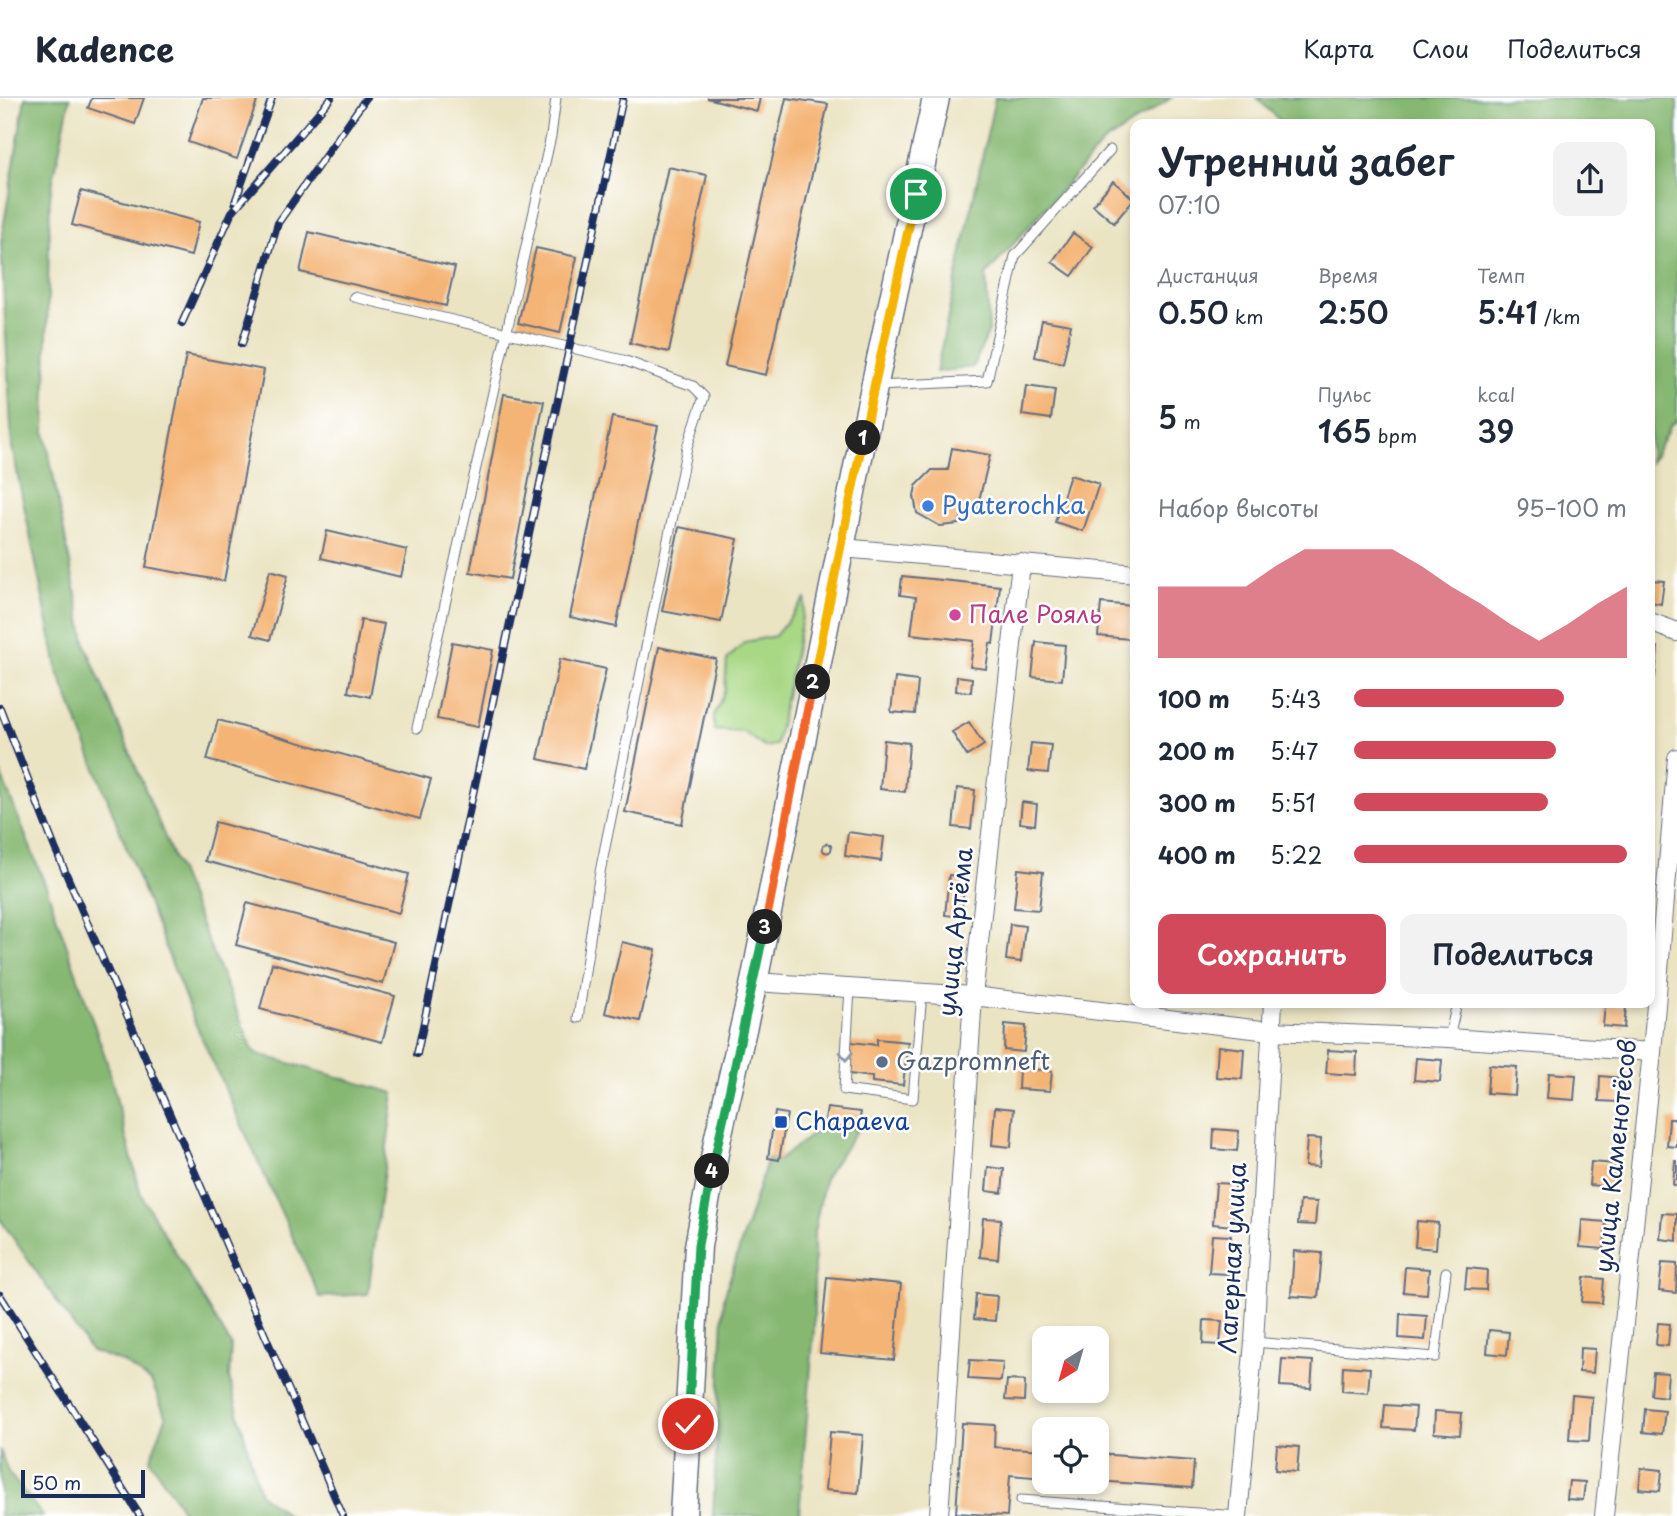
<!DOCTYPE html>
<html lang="ru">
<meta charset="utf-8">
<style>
:root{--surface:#fff;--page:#f2f2f3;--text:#1f2937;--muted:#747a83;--line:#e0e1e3;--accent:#d1495b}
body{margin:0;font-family:"Playpen Sans",sans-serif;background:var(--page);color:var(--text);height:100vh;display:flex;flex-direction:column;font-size:26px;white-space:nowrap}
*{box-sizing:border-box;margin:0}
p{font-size:23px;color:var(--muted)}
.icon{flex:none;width:38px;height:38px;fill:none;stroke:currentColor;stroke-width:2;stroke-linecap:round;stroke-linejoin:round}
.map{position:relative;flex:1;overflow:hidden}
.details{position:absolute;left:1130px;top:21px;width:525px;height:889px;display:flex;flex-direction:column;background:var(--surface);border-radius:14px;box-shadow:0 4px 10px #0003}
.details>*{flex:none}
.needle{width:46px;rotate:217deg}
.controls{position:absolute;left:1032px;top:1228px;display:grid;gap:14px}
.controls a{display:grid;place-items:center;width:77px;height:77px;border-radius:14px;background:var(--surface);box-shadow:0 4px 10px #0003;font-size:35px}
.scale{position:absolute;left:21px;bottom:18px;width:124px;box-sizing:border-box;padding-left:7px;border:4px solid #1b2f5e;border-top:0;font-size:19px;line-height:24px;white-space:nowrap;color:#1b2f5e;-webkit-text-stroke:5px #fff;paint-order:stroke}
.pin{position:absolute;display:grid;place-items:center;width:60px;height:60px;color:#fff;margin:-30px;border:4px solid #fff;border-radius:50%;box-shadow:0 2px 7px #0007}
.km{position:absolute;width:35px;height:35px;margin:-18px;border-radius:50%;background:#222;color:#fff;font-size:19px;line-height:35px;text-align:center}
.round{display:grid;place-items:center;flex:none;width:74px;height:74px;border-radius:14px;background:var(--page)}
.headline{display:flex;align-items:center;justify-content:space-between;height:119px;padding:0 28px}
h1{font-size:38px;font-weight:600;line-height:52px}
.stats{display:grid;grid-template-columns:repeat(3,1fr);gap:10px;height:119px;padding:7px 28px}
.stats div{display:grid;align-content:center}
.stats b{font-size:30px;font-weight:600}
.stats small{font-size:19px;font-weight:400}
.stats p{font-size:19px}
.chart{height:196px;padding:14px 28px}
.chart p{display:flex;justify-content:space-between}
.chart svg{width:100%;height:126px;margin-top:7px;fill:var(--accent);opacity:.7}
.cta{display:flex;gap:14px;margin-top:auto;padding:14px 28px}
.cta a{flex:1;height:80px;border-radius:14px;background:var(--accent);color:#fff;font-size:28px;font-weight:600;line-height:80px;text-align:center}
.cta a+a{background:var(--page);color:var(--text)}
ul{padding:0 28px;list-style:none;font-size:23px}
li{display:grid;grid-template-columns:112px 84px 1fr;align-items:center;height:52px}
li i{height:18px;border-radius:9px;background:var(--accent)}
header{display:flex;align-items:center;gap:42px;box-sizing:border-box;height:98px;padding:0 35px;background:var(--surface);border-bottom:2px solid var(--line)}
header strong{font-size:33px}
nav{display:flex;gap:38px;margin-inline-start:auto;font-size:24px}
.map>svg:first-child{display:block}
.green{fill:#a9d885;stroke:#628472;stroke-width:2}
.forest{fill:#86b872;stroke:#507468;stroke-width:2}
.building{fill:#f4b475}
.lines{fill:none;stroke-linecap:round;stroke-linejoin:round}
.lane-casing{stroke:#646e81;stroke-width:11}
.street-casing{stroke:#646e81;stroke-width:20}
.secondary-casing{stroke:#646e81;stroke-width:29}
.lane{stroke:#fff;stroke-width:9}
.street{stroke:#fff;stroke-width:18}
.secondary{stroke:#fff;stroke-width:26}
.rail-casing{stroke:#1b2f5e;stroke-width:8}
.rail{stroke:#fff;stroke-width:5;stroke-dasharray:16;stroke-linecap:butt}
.oneway{stroke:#8d97ae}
.split-1-casing{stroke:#fff;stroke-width:14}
.split-2-casing{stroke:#fff;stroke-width:14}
.split-3-casing{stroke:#fff;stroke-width:14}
.split-4-casing{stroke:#fff;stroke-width:14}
.split-5-casing{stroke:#fff;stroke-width:14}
.split-1{stroke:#f5b400;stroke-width:9}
.split-2{stroke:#f5b400;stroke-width:9}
.split-3{stroke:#f0652b;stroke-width:9}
.split-4{stroke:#22a559;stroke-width:9}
.split-5{stroke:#22a559;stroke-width:9}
.shop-dot{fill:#3f7fe0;stroke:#fff;stroke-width:2.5}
.hotel-dot{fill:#d1479c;stroke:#fff;stroke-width:2.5}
.service-dot{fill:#5c6f8a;stroke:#fff;stroke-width:2.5}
.transit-dot{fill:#1a4fb4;stroke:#fff;stroke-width:2.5}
.labels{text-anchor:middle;stroke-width:5;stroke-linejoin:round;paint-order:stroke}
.shop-label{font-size:24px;fill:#366cbe;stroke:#fff;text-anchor:start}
.hotel-label{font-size:24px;fill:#b23c85;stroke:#fff;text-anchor:start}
.street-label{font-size:24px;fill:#1b2f5e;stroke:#fff}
.service-label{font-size:24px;fill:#4e5e75;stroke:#fff;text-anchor:start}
.transit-label{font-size:24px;fill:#164399;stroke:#fff;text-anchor:start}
</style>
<header>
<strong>Kadence</strong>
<nav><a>Карта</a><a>Слои</a><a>Поделиться</a></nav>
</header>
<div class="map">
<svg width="1677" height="1418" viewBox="0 0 1677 1418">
<rect width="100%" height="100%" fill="#fff"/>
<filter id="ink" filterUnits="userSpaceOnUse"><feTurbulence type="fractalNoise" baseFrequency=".0143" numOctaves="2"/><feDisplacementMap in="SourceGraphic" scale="14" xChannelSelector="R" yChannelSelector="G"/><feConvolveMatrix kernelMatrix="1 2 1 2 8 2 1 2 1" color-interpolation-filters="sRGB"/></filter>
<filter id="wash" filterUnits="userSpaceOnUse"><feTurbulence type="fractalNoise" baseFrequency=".00686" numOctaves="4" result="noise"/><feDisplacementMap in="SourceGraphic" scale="28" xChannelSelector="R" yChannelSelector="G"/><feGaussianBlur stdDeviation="1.57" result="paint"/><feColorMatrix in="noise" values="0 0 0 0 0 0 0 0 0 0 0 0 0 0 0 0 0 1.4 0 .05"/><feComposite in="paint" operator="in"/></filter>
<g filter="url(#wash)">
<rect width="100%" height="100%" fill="#ebe4c3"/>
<!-- green -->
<polygon class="green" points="806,500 776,647 764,649 744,634 714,632 714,617 725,592 727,562 745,544 775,538"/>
<!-- forest -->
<g class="forest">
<polygon points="25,0 70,0 50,98 45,335 86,548 254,955 394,995 368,1196 320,1199 195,925 58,574 12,349 1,144"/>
<polygon points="995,0 1171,0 1102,46 986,177 989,233 973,269 936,274"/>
<polygon points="1257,0 1677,0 1677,323 1671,327 1650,366 1650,26 1283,26"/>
<polygon points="0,674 47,791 107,964 141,1097 231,1247 229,1280 260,1396 289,1418 186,1418 150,1362 166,1319 152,1285 125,1265 91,1253 0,1121"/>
<polygon points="824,1027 858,1031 825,1079 814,1134 814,1231 799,1418 713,1418 724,1199 768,1060 779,1062"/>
<polygon points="0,1352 8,1374 43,1418 0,1418"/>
</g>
<g id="blocks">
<!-- building -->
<g class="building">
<polygon points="92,0 144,0 135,26 88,10"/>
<polygon points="203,0 258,0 237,61 188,44"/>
<polygon points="707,0 760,0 757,13"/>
<polygon points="786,0 828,6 766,277 725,268"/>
<polygon points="668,69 707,77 669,254 630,245"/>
<polygon points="1113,83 1134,101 1114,125 1093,107"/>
<polygon points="81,93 199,124 191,158 72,127"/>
<polygon points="309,134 455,169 446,208 300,174"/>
<polygon points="1073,135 1093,149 1072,178 1052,164"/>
<polygon points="536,150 577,159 560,235 518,225"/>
<polygon points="1042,222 1071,227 1063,265 1035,259"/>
<polygon points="186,257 264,272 224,483 146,469"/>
<polygon points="1026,288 1055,292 1051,321 1022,317"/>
<polygon points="504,296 544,303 510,481 470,474"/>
<polygon points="612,319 658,328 616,529 570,519"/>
<polygon points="952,350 990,357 976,415 964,412 959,426 940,428 917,415 914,398 916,388 932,372 948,372"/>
<polygon points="1070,377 1099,386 1083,433 1055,424"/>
<polygon points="679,429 738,441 721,524 662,513"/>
<polygon points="327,433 407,452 401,479 321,460"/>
<polygon points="270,472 288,477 270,542 252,537"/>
<polygon points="902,478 1000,488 993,546 990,545 986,571 970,569 974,543 911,536 916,499 900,497"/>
<polygon points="1650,482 1664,483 1661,506 1650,504"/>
<polygon points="1101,505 1132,508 1129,541 1098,538"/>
<polygon points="361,522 384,526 370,599 348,594"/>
<polygon points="452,544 493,552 478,629 437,621"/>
<polygon points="1036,544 1065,547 1062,582 1032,579"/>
<polygon points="1650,548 1658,549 1655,579 1650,578"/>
<polygon points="659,549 716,561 682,726 625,714"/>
<polygon points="560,561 606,571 584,671 538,661"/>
<polygon points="957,578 972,580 971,594 956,593"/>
<polygon points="895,580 918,583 915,616 891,614"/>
<polygon points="218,622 431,681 420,721 207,662"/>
<polygon points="969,624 984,647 967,658 952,634"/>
<polygon points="884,642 909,645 905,694 880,691"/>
<polygon points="1031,645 1051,647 1048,675 1028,673"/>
<polygon points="957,690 975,692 971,731 953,729"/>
<polygon points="1022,704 1037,706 1035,727 1020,725"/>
<polygon points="215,724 409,776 399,815 205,763"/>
<polygon points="848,734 884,739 881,763 845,758"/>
<circle cx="827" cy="750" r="4.5"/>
<polygon points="1018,771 1043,774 1039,812 1014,810"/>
<polygon points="949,777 965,779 961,819 945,817"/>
<polygon points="247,805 394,844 383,886 236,847"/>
<polygon points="1010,826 1025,828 1021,864 1006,862"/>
<polygon points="622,844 656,852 640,923 605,915"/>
<polygon points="272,865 395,898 382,944 260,911"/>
<polygon points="1605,907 1626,909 1624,930 1603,928"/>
<polygon points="1005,926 1026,928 1024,954 1004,952"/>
<polygon points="877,941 908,944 903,987 872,984 872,979 841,975 844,943 877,947"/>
<polygon points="1218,948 1244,951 1242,981 1216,979"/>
<polygon points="1328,952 1357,954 1356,977 1326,975"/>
<polygon points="1416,960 1442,962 1440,984 1414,982"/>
<polygon points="1489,967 1517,969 1515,997 1487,995"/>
<polygon points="1019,970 1052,973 1050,993 1018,991"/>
<polygon points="1549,975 1576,977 1574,1002 1547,1000"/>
<polygon points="1600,978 1621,980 1619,1004 1599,1003"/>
<polygon points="995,1009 1014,1011 1011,1049 992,1047"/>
<polygon points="827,1010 861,1014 858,1031 824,1027"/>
<polygon points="775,1014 787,1016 779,1062 768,1060"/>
<polygon points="1669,1021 1677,1021 1677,1049 1667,1048"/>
<polygon points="1214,1031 1239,1033 1237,1053 1213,1051"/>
<polygon points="1307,1040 1321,1041 1319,1069 1305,1068"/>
<polygon points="1675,1063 1677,1063 1677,1087 1673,1087"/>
<polygon points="1591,1064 1615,1066 1613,1089 1589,1087"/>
<polygon points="988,1069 1004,1071 1002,1095 986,1093"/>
<polygon points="1216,1085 1235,1086 1233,1128 1213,1126"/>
<polygon points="1300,1103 1317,1104 1315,1127 1298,1126"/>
<polygon points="1662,1115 1677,1116 1677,1143 1660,1141"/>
<polygon points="983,1120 1001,1121 998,1161 980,1159"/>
<polygon points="1582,1122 1606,1124 1604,1151 1580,1149"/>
<polygon points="1417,1123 1438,1125 1436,1151 1415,1149"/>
<polygon points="1212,1137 1231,1138 1228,1176 1209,1175"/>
<polygon points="1294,1153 1322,1155 1318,1200 1291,1198"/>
<polygon points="1662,1165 1677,1166 1676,1195 1659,1193"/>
<polygon points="1405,1169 1429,1171 1427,1196 1403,1194"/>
<polygon points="1467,1170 1487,1172 1486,1192 1465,1191"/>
<polygon points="827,1179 901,1186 894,1262 820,1255"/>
<polygon points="1584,1179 1604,1181 1602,1205 1582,1204"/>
<polygon points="976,1196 997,1198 995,1223 974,1221"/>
<polygon points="1400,1216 1427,1218 1425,1242 1399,1240"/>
<polygon points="1204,1222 1222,1223 1220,1247 1203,1246"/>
<polygon points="1658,1225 1670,1226 1668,1248 1656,1247"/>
<polygon points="1489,1232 1509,1234 1507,1257 1487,1255"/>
<polygon points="1580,1250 1595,1251 1593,1275 1579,1274"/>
<polygon points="1282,1261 1313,1263 1311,1290 1280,1288"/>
<polygon points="970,1262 1003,1264 1001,1283 968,1281"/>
<polygon points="1343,1268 1370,1270 1368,1295 1342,1293"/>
<polygon points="1653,1274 1668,1275 1666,1299 1651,1297"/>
<polygon points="1007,1282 1025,1283 1024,1303 1005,1302"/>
<polygon points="1572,1297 1592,1299 1589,1343 1569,1342"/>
<polygon points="1385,1307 1416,1309 1414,1332 1383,1330"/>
<polygon points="1645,1311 1665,1313 1662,1336 1643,1334"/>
<polygon points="1435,1313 1462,1315 1460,1337 1434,1335"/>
<polygon points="962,1325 995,1327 994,1349 1045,1352 1045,1380 1010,1377 1007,1418 956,1415"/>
<polygon points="830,1334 863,1337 858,1395 825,1392"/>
<polygon points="1277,1347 1299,1349 1297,1374 1275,1372"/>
<polygon points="1097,1356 1194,1363 1192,1390 1097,1383"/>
<polygon points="1641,1370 1662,1372 1660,1393 1639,1391"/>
<polygon points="1569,1383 1585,1384 1583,1402 1567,1401"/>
</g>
</g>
</g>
<g filter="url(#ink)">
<use href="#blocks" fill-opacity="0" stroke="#646e81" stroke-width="2"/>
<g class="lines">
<!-- lane casing -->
<g class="lane-casing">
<g id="lane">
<polyline points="354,199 623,262 693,288 704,299 687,349 600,774 578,920"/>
<polyline points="876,288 987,283 1015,158 1110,52"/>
<polyline points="417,630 551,38 556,0"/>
<polyline points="850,890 844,992 913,1001 922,895"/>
<polyline points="1449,940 1457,905"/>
<polyline points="1254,1244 1435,1259 1446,1174"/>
<polyline points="1021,1402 1238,1418"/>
</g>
</g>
<!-- street casing -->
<g class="street-casing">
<g id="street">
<polyline points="842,450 1136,476"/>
<polyline points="1650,524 1677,534"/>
<polyline points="754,884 973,898 1270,933 1449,940 1652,954"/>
<polyline points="939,1418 973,898 1021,465"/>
<polyline points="1238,1418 1254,1244 1273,905"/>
<polyline points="1604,1418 1652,954 1677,660"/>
</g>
</g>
<!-- secondary casing -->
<g class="secondary-casing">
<polyline id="secondary" points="683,1418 698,1148 718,1039 754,884 858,364 936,0"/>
</g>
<!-- lane -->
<use href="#lane" class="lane"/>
<!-- street -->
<use href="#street" class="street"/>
<!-- secondary -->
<use href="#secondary" class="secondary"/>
<!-- rail casing -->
<g class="rail-casing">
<g id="rail">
<polyline points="235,104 272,0"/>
<polyline points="182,225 232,114 331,0"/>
<polyline points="242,246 278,125 366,0"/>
<polyline points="0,610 55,750 343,1418"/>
<polyline points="417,956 623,0"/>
<polyline points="0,1197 140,1418"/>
</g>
</g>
<!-- rail -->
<use href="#rail" class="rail"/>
</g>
<!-- one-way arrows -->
<defs><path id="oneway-chevron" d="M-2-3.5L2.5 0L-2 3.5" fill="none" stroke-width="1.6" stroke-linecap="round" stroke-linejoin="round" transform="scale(1.75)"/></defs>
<use class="oneway" href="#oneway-chevron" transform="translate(846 958) rotate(93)"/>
</g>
<g class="lines" filter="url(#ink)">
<!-- split-1 casing -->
<g class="split-1-casing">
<polyline id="split-1" points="863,340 916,96"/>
</g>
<!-- split-2 casing -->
<g class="split-2-casing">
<polyline id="split-2" points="813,584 863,340"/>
</g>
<!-- split-3 casing -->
<g class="split-3-casing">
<polyline id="split-3" points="765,829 813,584"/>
</g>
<!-- split-4 casing -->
<g class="split-4-casing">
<polyline id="split-4" points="712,1073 765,829"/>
</g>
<!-- split-5 casing -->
<g class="split-5-casing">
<polyline id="split-5" points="688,1326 698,1147 712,1073"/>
</g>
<!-- split-1 -->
<use href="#split-1" class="split-1"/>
<!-- split-2 -->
<use href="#split-2" class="split-2"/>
<!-- split-3 -->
<use href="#split-3" class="split-3"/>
<!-- split-4 -->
<use href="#split-4" class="split-4"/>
<!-- split-5 -->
<use href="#split-5" class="split-5"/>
</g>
<!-- markers -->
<circle class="shop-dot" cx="928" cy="408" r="7"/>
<circle class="hotel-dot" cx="955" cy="517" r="7"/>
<circle class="service-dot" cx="882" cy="964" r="7"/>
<rect class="transit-dot" x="774" y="1017" width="14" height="14" rx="3.5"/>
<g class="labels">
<!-- shop labels -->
<g class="shop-label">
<text x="942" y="416">Pyaterochka</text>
</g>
<!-- hotel labels -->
<g class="hotel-label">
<text x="969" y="525">Пале Рояль</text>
</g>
<!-- street labels -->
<g class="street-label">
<text transform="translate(956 834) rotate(-84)" y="8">улица Артёма</text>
<text transform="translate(1616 1058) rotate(-84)" y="8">улица Каменотёсов</text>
<text transform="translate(1233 1160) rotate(-87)" y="8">Лагерная улица</text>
</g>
<!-- service labels -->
<g class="service-label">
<text x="896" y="972">Gazpromneft</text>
</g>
<!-- transit labels -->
<g class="transit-label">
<text x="795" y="1032">Chapaeva</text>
</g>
</g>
</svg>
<div class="controls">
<a><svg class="needle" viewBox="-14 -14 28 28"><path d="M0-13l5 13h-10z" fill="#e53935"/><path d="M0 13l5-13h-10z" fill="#747a83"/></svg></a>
<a><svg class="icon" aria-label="locate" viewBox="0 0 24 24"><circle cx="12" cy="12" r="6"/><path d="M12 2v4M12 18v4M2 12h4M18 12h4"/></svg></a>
</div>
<div class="scale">50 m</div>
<div class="pin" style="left:916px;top:96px;background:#1e9e55"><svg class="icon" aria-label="arrive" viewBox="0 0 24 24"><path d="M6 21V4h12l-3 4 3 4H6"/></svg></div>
<div class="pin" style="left:688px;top:1326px;background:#d93025"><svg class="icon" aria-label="check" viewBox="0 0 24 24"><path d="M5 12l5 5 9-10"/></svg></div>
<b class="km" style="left:863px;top:340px">1</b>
<b class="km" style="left:813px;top:584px">2</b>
<b class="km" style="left:765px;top:829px">3</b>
<b class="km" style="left:712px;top:1073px">4</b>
<section class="details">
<div class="headline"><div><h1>Утренний забег</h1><p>07:10</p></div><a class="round"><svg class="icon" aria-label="share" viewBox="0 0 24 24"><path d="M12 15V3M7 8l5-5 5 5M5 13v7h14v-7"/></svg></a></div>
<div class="stats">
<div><p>Дистанция</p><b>0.50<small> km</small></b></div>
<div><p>Время</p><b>2:50</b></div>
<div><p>Темп</p><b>5:41<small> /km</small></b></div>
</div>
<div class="stats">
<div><b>5<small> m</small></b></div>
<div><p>Пульс</p><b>165<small> bpm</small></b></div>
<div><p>kcal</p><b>39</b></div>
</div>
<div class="chart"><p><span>Набор высоты</span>95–100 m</p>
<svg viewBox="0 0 160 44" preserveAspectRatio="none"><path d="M0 44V19L10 19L20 19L30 19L40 12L50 6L60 6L70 6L80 6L90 12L100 19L110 25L120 32L130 38L140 32L150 25L160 19V44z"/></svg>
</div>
<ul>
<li><b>100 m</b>5:43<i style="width:77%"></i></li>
<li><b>200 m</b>5:47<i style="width:74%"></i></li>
<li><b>300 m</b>5:51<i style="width:71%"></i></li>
<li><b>400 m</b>5:22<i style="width:100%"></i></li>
</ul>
<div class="cta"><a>Сохранить</a><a>Поделиться</a></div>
</section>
</div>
